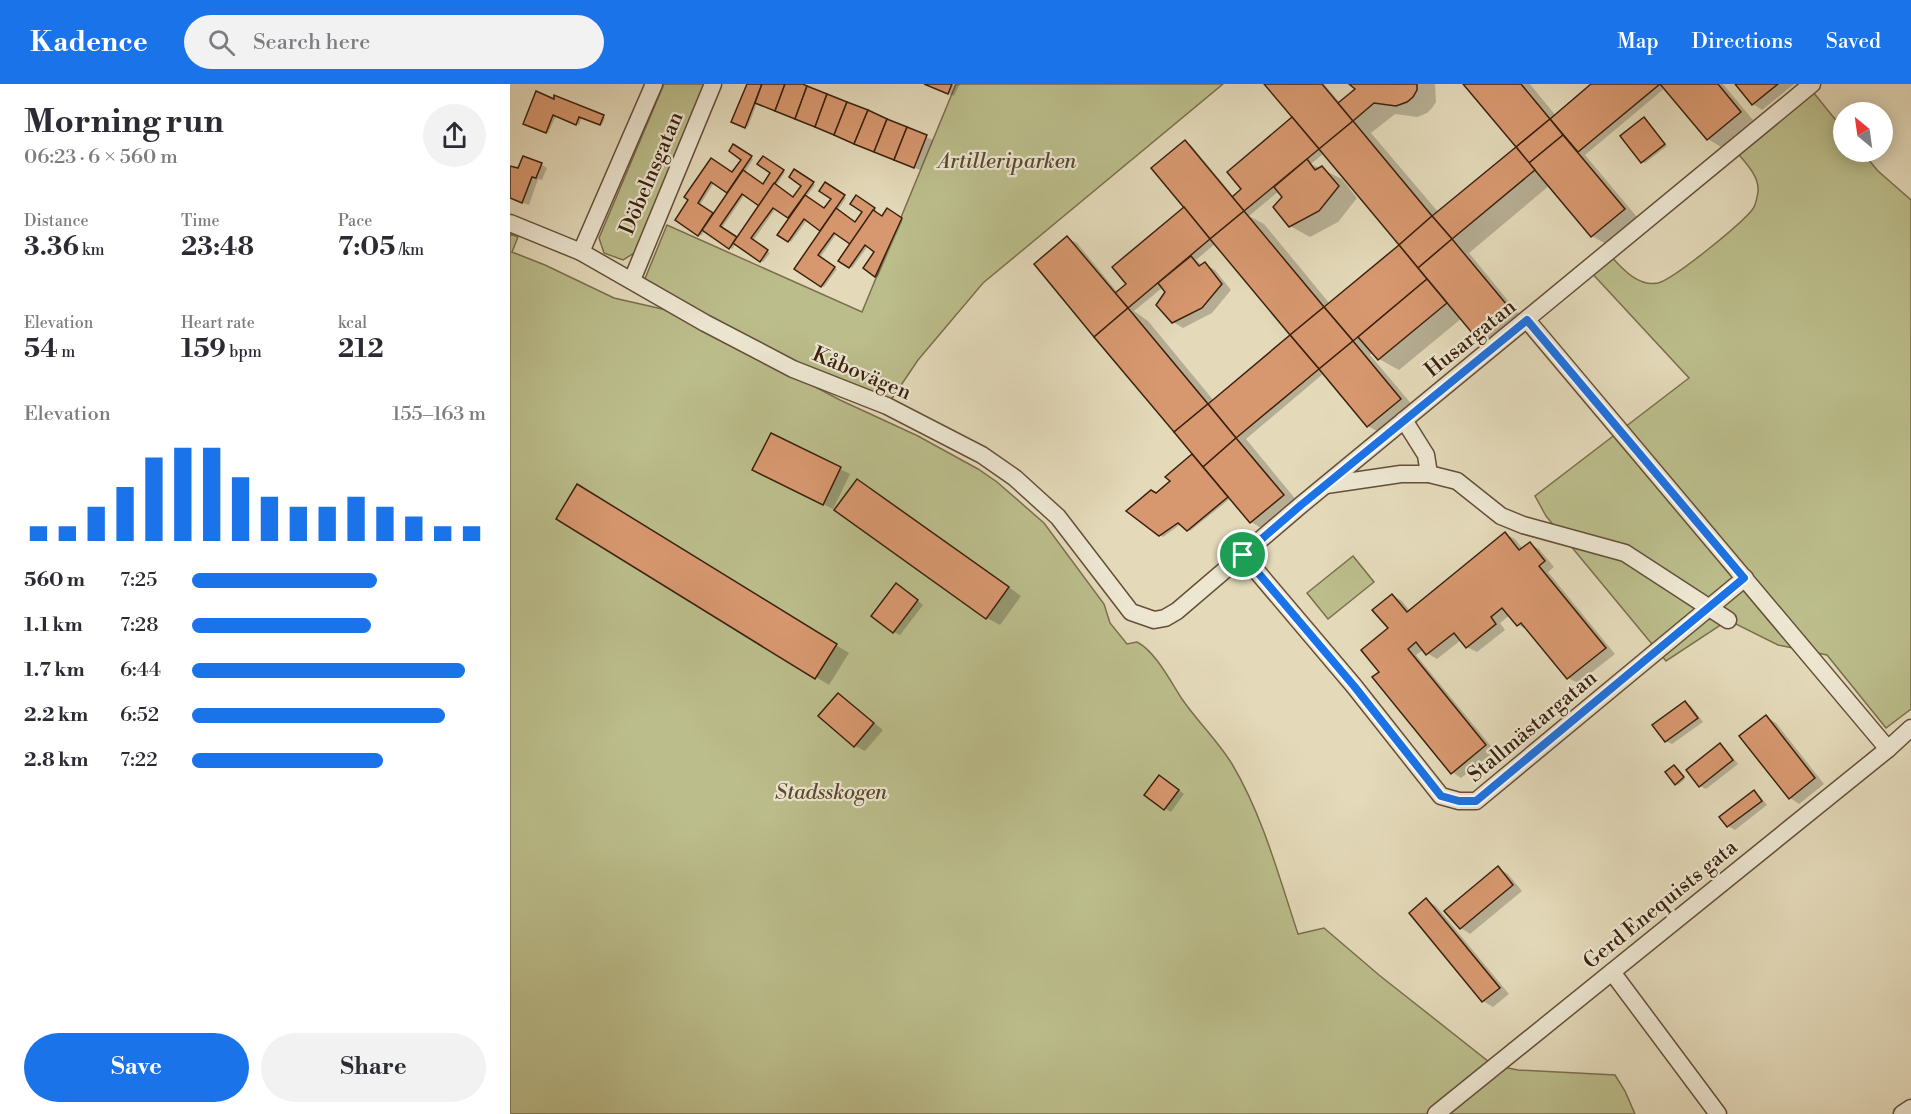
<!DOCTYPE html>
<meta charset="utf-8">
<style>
:root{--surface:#fff;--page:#f2f2f3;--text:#2b2b33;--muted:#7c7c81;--accent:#1a73e8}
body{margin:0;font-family:"Libre Bodoni",serif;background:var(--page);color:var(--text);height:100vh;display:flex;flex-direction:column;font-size:22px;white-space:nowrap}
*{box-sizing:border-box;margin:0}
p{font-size:20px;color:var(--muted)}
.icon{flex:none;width:33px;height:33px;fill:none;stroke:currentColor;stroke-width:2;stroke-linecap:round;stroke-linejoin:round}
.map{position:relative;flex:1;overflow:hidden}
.details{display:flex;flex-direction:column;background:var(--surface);width:510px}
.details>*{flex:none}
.needle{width:39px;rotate:331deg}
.fabs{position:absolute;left:1323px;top:18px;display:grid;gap:12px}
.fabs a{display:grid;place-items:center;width:60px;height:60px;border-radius:50%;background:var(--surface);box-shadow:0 3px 15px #0003;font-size:30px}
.pin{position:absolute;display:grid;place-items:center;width:51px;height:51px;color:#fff;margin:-26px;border:3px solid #fff;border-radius:50%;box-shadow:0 2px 6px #0007}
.round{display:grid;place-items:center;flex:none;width:63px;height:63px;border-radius:32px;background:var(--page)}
.head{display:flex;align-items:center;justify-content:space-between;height:102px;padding:0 24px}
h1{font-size:33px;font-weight:700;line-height:45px}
.figures{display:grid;grid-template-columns:repeat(3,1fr);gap:9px;height:102px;padding:6px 24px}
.figures div{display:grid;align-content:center}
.figures b{font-size:26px;font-weight:700}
.figures small{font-size:16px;font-weight:400}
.figures p{font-size:16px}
.chart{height:168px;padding:12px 24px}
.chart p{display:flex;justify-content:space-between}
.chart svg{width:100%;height:108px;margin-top:6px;stroke:var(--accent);stroke-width:6}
.action{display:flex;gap:12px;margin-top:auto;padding:12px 24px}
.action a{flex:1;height:69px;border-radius:36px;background:var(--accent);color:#fff;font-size:24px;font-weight:700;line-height:69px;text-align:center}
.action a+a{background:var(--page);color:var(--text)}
ul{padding:0 24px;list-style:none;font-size:20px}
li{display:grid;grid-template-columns:96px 72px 1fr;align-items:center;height:45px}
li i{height:15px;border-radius:8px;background:var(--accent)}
header{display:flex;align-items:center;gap:36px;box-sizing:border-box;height:84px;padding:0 30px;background:var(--accent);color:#fff}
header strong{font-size:28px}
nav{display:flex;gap:33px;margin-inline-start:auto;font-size:21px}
.search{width:420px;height:54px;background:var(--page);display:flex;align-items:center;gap:15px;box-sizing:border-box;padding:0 21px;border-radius:33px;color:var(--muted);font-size:22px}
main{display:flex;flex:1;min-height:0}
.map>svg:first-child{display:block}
.green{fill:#bbbd8b;stroke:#7b6f4c;stroke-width:1.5}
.shadow{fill:#0003;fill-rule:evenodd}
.building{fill:#d8986f;stroke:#3b210e;stroke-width:1.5}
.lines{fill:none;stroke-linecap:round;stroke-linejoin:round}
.minor-casing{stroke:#654f39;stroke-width:19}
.minor{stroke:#ede7d2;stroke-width:16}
.route-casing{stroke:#fff;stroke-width:12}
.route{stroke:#1a73e8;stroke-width:8}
.labels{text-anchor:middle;stroke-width:4.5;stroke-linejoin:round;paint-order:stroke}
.park-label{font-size:21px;font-style:italic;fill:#5b482d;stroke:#ede7d2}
.street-label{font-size:21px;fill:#3b210e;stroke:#ede7d2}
</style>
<header>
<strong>Kadence</strong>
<div class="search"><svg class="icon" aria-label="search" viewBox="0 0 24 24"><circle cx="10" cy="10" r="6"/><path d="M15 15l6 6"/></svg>Search here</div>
<nav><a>Map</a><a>Directions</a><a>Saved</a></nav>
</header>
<main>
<section class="details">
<div class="head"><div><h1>Morning run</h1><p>06:23 · 6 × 560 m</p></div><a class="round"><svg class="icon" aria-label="share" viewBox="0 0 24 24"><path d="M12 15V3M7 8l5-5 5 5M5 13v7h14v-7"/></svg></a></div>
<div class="figures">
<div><p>Distance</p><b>3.36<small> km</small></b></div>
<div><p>Time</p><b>23:48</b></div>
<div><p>Pace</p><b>7:05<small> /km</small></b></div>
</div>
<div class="figures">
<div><p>Elevation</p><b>54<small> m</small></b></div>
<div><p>Heart rate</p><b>159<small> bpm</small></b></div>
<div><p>kcal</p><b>212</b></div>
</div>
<div class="chart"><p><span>Elevation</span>155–163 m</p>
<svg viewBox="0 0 160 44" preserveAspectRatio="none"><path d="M5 44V38M15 44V38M25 44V30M35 44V22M45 44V10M55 44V6M65 44V6M75 44V18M85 44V26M95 44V30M105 44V30M115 44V26M125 44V30M135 44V34M145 44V38M155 44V38"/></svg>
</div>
<ul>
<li><b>560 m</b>7:25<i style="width:63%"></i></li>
<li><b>1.1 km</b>7:28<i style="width:61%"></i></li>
<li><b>1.7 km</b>6:44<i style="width:93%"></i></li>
<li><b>2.2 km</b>6:52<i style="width:86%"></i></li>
<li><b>2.8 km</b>7:22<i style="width:65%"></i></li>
</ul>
<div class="action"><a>Save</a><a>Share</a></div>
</section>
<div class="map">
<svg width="1401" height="1030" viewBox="0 0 1401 1030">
<rect width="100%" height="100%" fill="#e4daba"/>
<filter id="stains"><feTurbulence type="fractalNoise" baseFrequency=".00333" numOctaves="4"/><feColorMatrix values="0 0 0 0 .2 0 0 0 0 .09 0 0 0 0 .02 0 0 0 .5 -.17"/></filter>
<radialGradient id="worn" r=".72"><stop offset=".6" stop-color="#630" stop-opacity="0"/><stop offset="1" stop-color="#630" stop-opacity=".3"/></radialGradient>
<!-- green -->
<g class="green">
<polygon points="154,0 196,0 126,168 113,176 94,169 89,154"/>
<polygon points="446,0 713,0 473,199 408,276 377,322 132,202 157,141 352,228"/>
<path d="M1299,3L1333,45L1334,68H1352L1368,87L1401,116V625L1376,644L1317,571L1268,561L1218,536L1156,577L1036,432L1025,412L1179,294L1079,186L1098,169C1111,183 1127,203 1148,199C1164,195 1231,140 1242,126C1246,122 1247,113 1248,108C1250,92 1234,77 1224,65Z"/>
<path d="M0,150L8,153L2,168L35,181L104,214L161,227L330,316L408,352L468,385L487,398L534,439L594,520L600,539L617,560L627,558C645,567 661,598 672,615C687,637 707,656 722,680C753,732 769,793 788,850L814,844L869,891L983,981L1008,986L1105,991L1115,1007L1125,1030H0Z"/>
<polygon points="843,472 864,498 818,535 797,509"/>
</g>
<!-- shadow -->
<g class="shadow">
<polygon points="239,0 290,0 423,56 410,86 247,19 238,43 223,38"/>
<polygon points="416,0 450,0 444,12"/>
<path d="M756,0H814L830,19L848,5L842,0H925L926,18L922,24L917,29L907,33L885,30L861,49L929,129L1008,63L955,0H1020L1046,32L1084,0H1213L1243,36L1211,63L1198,55L1155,4L1075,71L1127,133L1096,160L1082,152L1040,101L959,169L1009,230L977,256L964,248L952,234L889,286L869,275L863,268L860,271L904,323L872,350L858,342L814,289L736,355L792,423L761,450L741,438L721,414L680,447L671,440L653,453L650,451L646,411L662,397L657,393L685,370L557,154L567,159L608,209L618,201L676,123L675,58L681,61L724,113L734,105L784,33ZM814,69L891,161L820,220L754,140L739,132L769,107L774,113L780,142L800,153L828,138L847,114L832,95L801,80ZM706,159L782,251L704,317L638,237L624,227L653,203L657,208L663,238L673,244L702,229L721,206L705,186L695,180L693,182L686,176Z"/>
<polygon points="1228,0 1284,0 1252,26 1243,20"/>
<polygon points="27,9 93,33 95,34 92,41 72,33 69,41 46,32 38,49 17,41"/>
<polygon points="1136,36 1157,62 1135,79 1132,78"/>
<path d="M224,62L243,75L235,88L254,101L262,89L254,74L275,88L266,102L284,114L293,101L285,87L305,101L296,113L315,126L323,115L315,100L336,114L327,127L346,140L354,128L346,113L366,126L365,128L372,134L377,126L393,136L368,193L355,184L366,167L358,162L342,184L330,176L342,159L327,149L310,174L327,185L314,203L286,184L312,146L297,136L281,158L269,150L281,134L266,124L243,157L260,169L253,178L226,160L222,165L195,147L191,152L167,136L201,76L223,90L233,75ZM204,99L219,109L204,131L190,121ZM235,110L251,121L228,155L212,144Z"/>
<polygon points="31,80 37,84 32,96 28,95 19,121 0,114 0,83 9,86"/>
<polygon points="261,351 340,390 323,425 254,391"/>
<polygon points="347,397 361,404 511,512 490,541 477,534 326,426"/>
<polygon points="81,409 339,569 319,601 48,434"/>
<polygon points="995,450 1005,455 1013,465 1020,460 1029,465 1044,483 1038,488 1105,570 1068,599 1058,594 1018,546 1008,541 1000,531 990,539 995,546 967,568 957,563 951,556 927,575 917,569 914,565 906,571 985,667 951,694 942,688 871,588 880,545 882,511 892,517 900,527"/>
<polygon points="393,505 413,521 390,551 384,548"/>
<polygon points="328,611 338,617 373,646 355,667 345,662"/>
<polygon points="1175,619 1181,622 1193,638 1162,660 1156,657"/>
<polygon points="1256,633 1266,639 1314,700 1289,720 1280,714"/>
<polygon points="1210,661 1216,665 1228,680 1196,705 1190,702"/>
<polygon points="1164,683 1175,695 1168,701 1166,700"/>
<polygon points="656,696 674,710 661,728 654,724"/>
<polygon points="1244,708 1250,712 1257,721 1225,746 1218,742 1211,733"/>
<polygon points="988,784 998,790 1012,807 960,850 951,844"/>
<polygon points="916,816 926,822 999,910 983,923 973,917 901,829"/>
</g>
<!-- building -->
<g class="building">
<polygon points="237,0 252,0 235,44 221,38"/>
<polygon points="252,0 275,0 265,27 245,19"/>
<polygon points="275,0 293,0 297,2 285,35 265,27"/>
<polygon points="414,0 442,0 438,10"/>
<polygon points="754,0 812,0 843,37 809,65"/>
<polygon points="839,0 907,0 907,6 903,13 897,18 886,22 864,19 843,37 828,19 845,5"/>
<polygon points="953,0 1011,0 1040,35 1006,63"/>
<polygon points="1081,0 1150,0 1068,68 1040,35"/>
<polygon points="1150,0 1208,0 1231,28 1197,56"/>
<polygon points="1225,0 1268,0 1242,21"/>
<polygon points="297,2 317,10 305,43 285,35"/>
<polygon points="26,7 44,15 44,11 94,31 90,41 69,33 66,41 43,31 36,49 13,40"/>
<polygon points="317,10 337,18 324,51 305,43"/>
<polygon points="337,18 358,26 344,60 324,51"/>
<polygon points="358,26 377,35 364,68 344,60"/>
<polygon points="782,33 809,65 734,127 722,113 731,105 717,88"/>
<polygon points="1134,33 1155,60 1131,79 1110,52"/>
<polygon points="377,35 397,43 384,76 364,68"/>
<polygon points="1040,35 1053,51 1019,79 1006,63"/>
<polygon points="843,37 922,132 889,161 809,65"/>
<polygon points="397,43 417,51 404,84 384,76"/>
<polygon points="1053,51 1115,125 1081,153 1019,79"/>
<polygon points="675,56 734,127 700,155 641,84"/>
<polygon points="223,60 242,72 217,109 201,98 188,119 203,129 188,152 165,136 178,116 174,113 201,74 222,88 231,76 219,67"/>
<polygon points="1006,63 1025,86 942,155 922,132"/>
<polygon points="13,72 32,79 26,94 22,93 12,119 0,114 0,82 8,84"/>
<polygon points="253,72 274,86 249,122 232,110 210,142 227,153 219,165 192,146 233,86 253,100 260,89 247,80"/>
<polygon points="797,75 805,86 812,82 829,102 809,127 779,143 763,123 772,113 764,103"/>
<polygon points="284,85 304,98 278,134 263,124 241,154 258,166 250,178 223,159 264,99 283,113 291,102 279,93"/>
<polygon points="315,98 335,111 310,147 294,135 278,158 267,151 295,111 314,124 321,115 309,107"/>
<polygon points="346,111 365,124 340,160 324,149 308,171 325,183 311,203 284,185 326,124 345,138 352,128 340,120"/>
<polygon points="674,123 700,155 618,224 605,209 616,200 602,183"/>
<polygon points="377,124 392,134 365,193 353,184 364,168 355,161 339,184 328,177 363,126 372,132"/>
<polygon points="734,127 814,223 780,251 700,155"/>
<polygon points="922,132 942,155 908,184 889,161"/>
<polygon points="557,152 618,224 584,253 524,180"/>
<polygon points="942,155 997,221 963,250 908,184"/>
<polygon points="889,161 917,195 843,257 814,223"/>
<polygon points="681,172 689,182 695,178 712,200 692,224 662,239 646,221 655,208 648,199"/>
<polygon points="917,195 937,219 868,276 848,253"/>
<polygon points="814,223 843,257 809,285 780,251"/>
<polygon points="618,224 698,320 664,348 584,253"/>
<polygon points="780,251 809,285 726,354 698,320"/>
<polygon points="843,257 891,315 857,343 809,285"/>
<polygon points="698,320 726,354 693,383 664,348"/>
<polygon points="261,349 331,383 313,421 242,386"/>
<polygon points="726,354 774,411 740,439 693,383"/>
<polygon points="682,370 718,413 677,447 668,439 649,452 616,427 641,406 646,409 660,397 655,393"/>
<polygon points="347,395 499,503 476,535 324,426"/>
<polygon points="67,400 327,560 305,595 46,435"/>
<polygon points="995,448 1009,466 1020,458 1035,477 1029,482 1096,564 1057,595 1011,539 1007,542 992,524 981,533 986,540 956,564 944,549 916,571 906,558 898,565 976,661 941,690 862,593 869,588 851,566 878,544 862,526 882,510 897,528"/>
<polygon points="386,499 408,516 383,549 361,532"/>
<polygon points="328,609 364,639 344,663 308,632"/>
<polygon points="1175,617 1188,634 1155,658 1142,641"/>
<polygon points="1256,631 1305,694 1279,715 1229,652"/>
<polygon points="1210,659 1223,676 1189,703 1176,686"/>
<polygon points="1164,681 1174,693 1165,701 1155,688"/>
<polygon points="649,691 669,706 654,726 634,711"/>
<polygon points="1244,706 1252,717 1217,743 1209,733"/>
<polygon points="988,782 1003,801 950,845 934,827"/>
<polygon points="916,814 990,904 972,918 899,829"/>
</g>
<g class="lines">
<!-- minor casing -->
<g class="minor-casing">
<g id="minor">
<polyline points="0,139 71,168 195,239 283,285 377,322 472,371 505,394 548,433 621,528 644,536 655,534 667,527 791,421 1302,0"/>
<polyline points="71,168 144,0"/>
<polyline points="122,196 203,0"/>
<polyline points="1017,236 1378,665"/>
<polyline points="894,336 916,371 919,390"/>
<polyline points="816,401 891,390 919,390 947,397 991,432 1013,441 1115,469 1218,536"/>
<polyline points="733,471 844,602 931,712 949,717 966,717 1235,494"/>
<polyline points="1102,888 1208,1030"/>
<polyline points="926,1030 1378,665 1401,644"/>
<polyline points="1392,1030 1401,1024"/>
</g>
</g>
<!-- minor -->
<use href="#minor" class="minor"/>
</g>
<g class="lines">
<!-- route casing -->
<g class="route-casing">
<polygon id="route" points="1017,236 1234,494 966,717 949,717 931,712 844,602 733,471 791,421"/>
</g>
<!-- route -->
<use href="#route" class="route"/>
</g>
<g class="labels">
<!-- park labels -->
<g class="park-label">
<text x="497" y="84">Artilleriparken</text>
<text x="321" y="715">Stadsskogen</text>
</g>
<!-- street labels -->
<g class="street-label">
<text transform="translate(141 89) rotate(-67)" y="7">Döbelnsgatan</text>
<text transform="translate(960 254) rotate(-39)" y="7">Husargatan</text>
<text transform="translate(352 289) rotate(23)" y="7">Kåbovägen</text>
<text transform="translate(1022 642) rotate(-40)" y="7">Stallmästargatan</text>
<text transform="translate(1150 820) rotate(-39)" y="7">Gerd Enequists gata</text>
</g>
</g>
<rect width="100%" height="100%" filter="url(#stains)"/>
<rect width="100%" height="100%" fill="url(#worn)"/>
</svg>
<div class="fabs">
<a><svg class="needle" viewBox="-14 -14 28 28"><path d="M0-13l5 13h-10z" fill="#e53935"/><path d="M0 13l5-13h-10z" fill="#7c7c81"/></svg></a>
</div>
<div class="pin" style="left:733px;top:471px;background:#1e9e55"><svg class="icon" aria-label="arrive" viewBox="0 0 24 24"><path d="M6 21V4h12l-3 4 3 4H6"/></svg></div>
</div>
</main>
